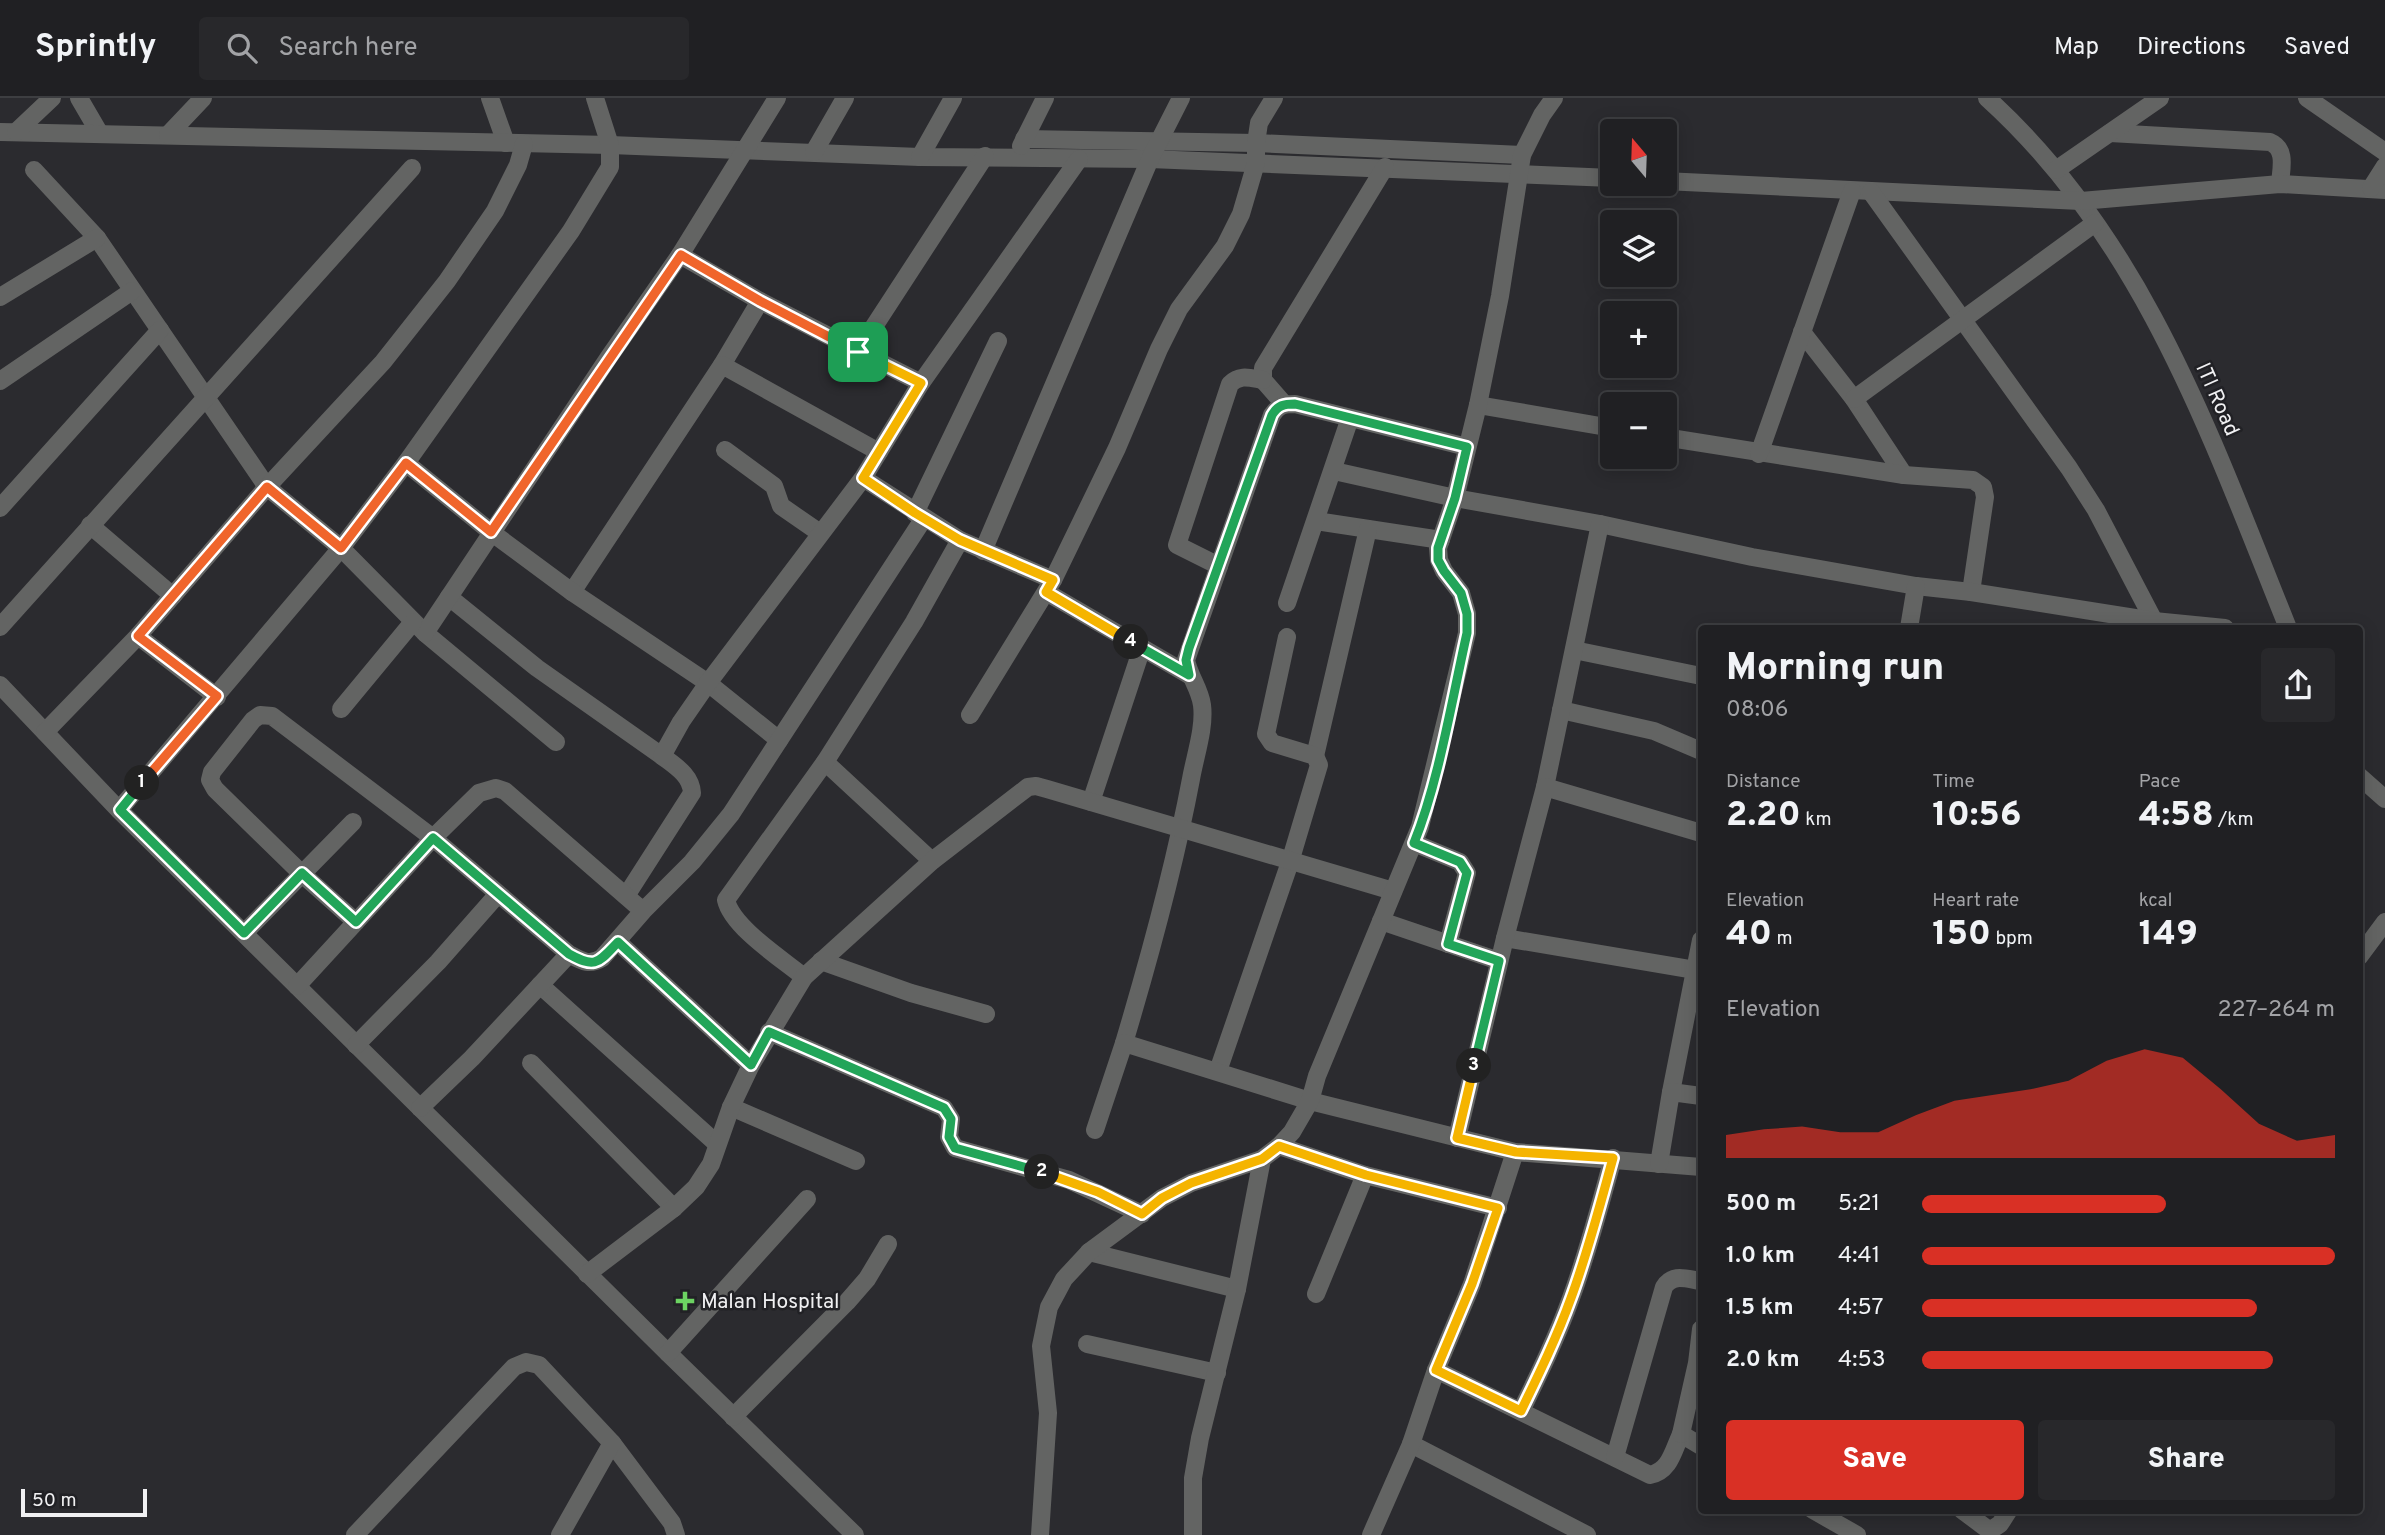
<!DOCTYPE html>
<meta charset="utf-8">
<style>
:root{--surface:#202023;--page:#28282b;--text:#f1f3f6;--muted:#a2a3a6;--line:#3d3e41;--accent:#d93025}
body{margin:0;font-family:Overpass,sans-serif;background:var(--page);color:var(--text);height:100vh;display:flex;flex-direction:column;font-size:26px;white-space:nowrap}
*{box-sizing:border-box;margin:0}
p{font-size:23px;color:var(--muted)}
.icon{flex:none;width:38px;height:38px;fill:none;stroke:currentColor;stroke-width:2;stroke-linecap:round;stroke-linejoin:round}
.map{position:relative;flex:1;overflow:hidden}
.drawer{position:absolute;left:1698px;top:527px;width:665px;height:889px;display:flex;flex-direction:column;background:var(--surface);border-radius:7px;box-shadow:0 4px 18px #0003,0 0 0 2px var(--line)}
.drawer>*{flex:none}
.needle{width:46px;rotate:341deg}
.fabs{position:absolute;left:1600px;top:21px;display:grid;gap:14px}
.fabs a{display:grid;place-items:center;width:77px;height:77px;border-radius:7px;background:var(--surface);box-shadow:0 4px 18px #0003,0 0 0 2px var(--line);font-size:35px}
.scale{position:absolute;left:21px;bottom:18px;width:126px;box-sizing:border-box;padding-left:7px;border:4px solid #f0f0f2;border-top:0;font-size:19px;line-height:24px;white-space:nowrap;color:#f0f0f2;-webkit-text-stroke:5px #212125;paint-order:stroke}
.pin{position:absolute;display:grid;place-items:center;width:60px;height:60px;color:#fff;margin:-30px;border-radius:14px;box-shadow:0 4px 10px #0006}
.km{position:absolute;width:35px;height:35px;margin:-18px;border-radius:50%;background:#222;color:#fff;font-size:19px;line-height:35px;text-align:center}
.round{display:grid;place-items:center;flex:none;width:74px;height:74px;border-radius:7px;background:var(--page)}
.headline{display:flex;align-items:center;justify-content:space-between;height:119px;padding:0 28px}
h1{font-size:38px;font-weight:800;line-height:52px}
.figures{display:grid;grid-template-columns:repeat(3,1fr);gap:10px;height:119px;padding:7px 28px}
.figures div{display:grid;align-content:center}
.figures b{font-size:35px;font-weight:800}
.figures small{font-size:19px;font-weight:400}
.figures p{font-size:19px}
.chart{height:196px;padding:14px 28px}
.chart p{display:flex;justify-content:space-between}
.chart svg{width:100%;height:126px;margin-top:7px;fill:var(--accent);opacity:.7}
.action{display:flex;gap:14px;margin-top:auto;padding:14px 28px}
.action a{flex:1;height:80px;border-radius:7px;background:var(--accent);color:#fff;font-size:28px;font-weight:800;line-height:80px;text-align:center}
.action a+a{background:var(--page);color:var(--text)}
ul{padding:0 28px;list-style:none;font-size:23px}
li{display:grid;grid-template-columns:112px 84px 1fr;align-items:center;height:52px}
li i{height:18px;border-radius:9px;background:var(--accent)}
header{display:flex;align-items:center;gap:42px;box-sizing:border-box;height:98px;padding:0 35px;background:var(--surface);border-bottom:2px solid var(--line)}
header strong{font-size:33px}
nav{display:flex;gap:38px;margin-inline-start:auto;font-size:24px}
.search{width:490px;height:63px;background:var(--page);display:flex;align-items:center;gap:18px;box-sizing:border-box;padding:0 24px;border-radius:7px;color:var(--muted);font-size:26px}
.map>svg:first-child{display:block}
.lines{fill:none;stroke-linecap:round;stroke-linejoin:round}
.street{stroke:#636463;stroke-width:18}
.split-1-casing{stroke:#fff;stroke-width:14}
.split-2-casing{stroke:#fff;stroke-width:14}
.split-3-casing{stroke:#fff;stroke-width:14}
.split-4-casing{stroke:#fff;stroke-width:14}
.split-5-casing{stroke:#fff;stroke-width:14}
.split-1{stroke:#f0652b;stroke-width:9}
.split-2{stroke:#22a559;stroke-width:9}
.split-3{stroke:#f5b400;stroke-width:9}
.split-4{stroke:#22a559;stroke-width:9}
.split-5{stroke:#f5b400;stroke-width:9}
.poi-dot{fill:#6cd362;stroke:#212125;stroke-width:2.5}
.labels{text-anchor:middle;stroke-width:5;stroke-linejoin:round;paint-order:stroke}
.street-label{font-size:21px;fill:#f0f0f2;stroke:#212125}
.poi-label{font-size:21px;fill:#f0f0f2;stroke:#212125;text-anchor:start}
</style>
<header>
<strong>Sprintly</strong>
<div class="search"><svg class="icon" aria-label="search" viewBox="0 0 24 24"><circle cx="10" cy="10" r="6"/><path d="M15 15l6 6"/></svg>Search here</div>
<nav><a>Map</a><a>Directions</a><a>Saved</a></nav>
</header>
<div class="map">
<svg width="2385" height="1437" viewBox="0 0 2385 1437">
<rect width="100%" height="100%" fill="#2b2b2f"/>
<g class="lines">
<!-- street -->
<g class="street">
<polyline points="79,0 100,36"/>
<polyline points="490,0 506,45"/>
<path d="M1987,0C2144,142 2211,339 2288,530"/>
<polyline points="2307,0 2385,54"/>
<polyline points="0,34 610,47 920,59 1150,61 1612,80"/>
<polyline points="16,34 52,0"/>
<path d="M2110,35L2270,44C2287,51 2281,71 2280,86"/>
<polyline points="168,37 203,0"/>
<polyline points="1024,41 1256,45 1522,57"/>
<polyline points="1021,48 1045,0"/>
<polyline points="814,54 845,0"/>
<polyline points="920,59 953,0"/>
<polyline points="34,72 97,140 267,389 341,450 425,535 556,644"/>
<polyline points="2056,72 2160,0"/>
<polyline points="1664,83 2081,103 2280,86 2385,92"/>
<polyline points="2371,90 2385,68"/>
<polyline points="1871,94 2069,370 2096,412 2154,523"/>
<polyline points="680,157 760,203 921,285"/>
<polyline points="0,199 97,140"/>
<polyline points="1802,234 1854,301 1904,377"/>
<polyline points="858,253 985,58"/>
<polyline points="722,267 760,203"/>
<polyline points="0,283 132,193"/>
<polyline points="1854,301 2095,125"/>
<polyline points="1284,306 1263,282 1263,270 1385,69"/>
<polyline points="1478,307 1612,330"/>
<polyline points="1664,339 1904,377 1973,382 1983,389 1985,399 1971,494"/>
<polyline points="725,352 774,388 781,408 820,435"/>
<polyline points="1759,356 1852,93"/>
<polyline points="406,365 571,133 610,69 610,47 595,0"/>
<polyline points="1334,373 1455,400 1600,426 1752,459 1916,488 1971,494 2154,523 2225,530"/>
<polyline points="863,380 960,442 1053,482"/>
<polyline points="0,410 160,232"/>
<polyline points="915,415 998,243"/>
<polyline points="1316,423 1441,442"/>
<polyline points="90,427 173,498"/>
<polyline points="983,453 1150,61 1181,0"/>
<path d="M1219,468L1177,447L1230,286C1240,276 1250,280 1263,282"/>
<polyline points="572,494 722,267 879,354"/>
<polyline points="1046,494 1189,577"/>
<polyline points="449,499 537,570 662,658"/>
<polyline points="1287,505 1350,320"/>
<polyline points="0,529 412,70"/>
<polyline points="1909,530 1916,488"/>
<polyline points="425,535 609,259 680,157 777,0"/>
<polyline points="138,538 217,599"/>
<polyline points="1574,552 1701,578"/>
<polyline points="0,587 119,712 668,1255 855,1437"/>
<polyline points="341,611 413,524"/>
<polyline points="1561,612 1654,633 1701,653"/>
<polyline points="970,617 1053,482 1117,350 1159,251 1179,211 1225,148 1241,116 1256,65 1256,45 1259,25 1274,0"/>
<polyline points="45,634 138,538 267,389 383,264 447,183 495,113 518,67 524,46"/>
<polyline points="1315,658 1368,431"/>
<polyline points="825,664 932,763"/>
<polyline points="2359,678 2385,701"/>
<polyline points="1545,689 1600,426"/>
<polyline points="1091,704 1142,550"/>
<polyline points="119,712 341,450 406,365 491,434 572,494 708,585 779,642"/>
<polyline points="1414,745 1460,764 1467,775 1448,846"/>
<path d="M626,798L692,695C691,677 675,668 662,658L681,624L708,585L863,380L921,285L1079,61"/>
<path d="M643,813L505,693L496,690L479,695L433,740L569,856C582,863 589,868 602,860L643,813L692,764L731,716L924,420"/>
<polyline points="1381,823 1499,863"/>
<polyline points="244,835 353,724"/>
<polyline points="1505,840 1701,873"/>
<polyline points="618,844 751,967"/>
<polyline points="2359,859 2385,824"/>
<polyline points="821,863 911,895 986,916"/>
<path d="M804,879C782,861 732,829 726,802L825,664L914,524L960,442"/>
<polyline points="540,887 716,1045"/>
<polyline points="297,888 433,740 272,618 260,617 253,622 212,674 210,682 215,691 301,775 356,824"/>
<polyline points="769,934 944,1010 951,1021 949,1039 955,1050 1069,1082 1142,1116"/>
<path d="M1124,945C1150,858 1174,771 1191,681C1195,658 1205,630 1202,607C1200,591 1189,578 1186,562L1272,317C1279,307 1284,306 1295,306L1467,349"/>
<polyline points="356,947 438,864 498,796"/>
<polyline points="531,965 674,1110"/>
<polyline points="1218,973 1290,764 1319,667 1315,658 1272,645 1266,636 1287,539"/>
<polyline points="1671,994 1701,842"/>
<polyline points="731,1009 856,1063"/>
<polyline points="420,1010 472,960 569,856"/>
<polyline points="1095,1032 1124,945 1310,1003 1515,1054 1701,1069"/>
<polyline points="1457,1040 1505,840 1545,689 1701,735"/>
<polyline points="1279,1048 1365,1077 1316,1196"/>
<polyline points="1659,1066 1671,994 1701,998"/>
<polyline points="1365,1077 1498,1110"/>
<polyline points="1089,1154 1237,1191"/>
<polyline points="587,1176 674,1110 696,1089 711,1066 731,1009 751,967 804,879 932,763 1028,689 1036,688 1047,691 1393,793"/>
<polyline points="1087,1246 1217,1275"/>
<polyline points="668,1255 807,1101"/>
<path d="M1436,1272L1650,1377C1670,1373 1673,1353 1681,1336L1701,1348"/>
<path d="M1521,1313C1539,1276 1557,1239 1571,1200C1588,1154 1600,1107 1613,1060"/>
<polyline points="733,1319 847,1204 867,1181 888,1146"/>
<polyline points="1681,1336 1697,1265 1701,1231"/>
<polyline points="612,1345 672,1425 676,1437"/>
<polyline points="1411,1346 1587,1437"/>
<path d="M1615,1359L1664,1189C1673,1175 1686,1181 1701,1183"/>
<polyline points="1813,1412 1857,1437"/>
<polyline points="1962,1412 1986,1430 1991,1432 2000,1426 2009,1412"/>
<polyline points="355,1437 514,1269 526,1264 539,1267 612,1345 560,1437"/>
<polyline points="1040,1437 1048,1315 1041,1248 1049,1209 1064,1181 1089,1154 1162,1100 1191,1085 1262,1061 1279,1048 1292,1034 1310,1003 1317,978 1420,729 1467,535 1467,516 1461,495 1444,473 1439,462 1438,450 1455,400 1478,307 1500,198 1522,57 1542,17 1554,0"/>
<polyline points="1193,1437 1193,1380 1200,1340 1237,1191 1262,1061"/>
<polyline points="1371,1437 1411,1346 1436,1272 1472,1186 1515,1054"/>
</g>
</g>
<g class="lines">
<!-- split-1 casing -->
<g class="split-1-casing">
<polyline id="split-1" points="142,685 217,598 138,538 267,389 341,450 406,365 491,434 681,157 760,203 858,254"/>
</g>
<!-- split-2 casing -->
<g class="split-2-casing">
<path id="split-2" d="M142,685L120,712L244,835L302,775L356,824L433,740L569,856C596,871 598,865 618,844L751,967L769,934L944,1010L951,1021L949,1039L955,1050L1042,1074"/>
</g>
<!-- split-3 casing -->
<g class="split-3-casing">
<path id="split-3" d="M1042,1074L1098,1094L1142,1116L1162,1100L1191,1085L1262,1061L1279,1048L1366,1077L1498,1110L1472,1186L1436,1272L1521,1313C1539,1276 1557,1239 1571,1200C1588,1154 1600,1107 1613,1060L1516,1054L1457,1040L1474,968"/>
</g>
<!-- split-4 casing -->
<g class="split-4-casing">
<path id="split-4" d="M1131,544L1189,577L1186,562L1189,550L1272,317C1278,307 1284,306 1295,306L1467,349L1455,400L1438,450V462L1444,473L1461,495L1467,516V535C1452,601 1439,683 1414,745L1460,764L1467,775L1448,846L1499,863L1474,968"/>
</g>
<!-- split-5 casing -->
<g class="split-5-casing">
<polyline id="split-5" points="858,254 921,285 863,380 915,415 960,442 1053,482 1046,494 1131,544"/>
</g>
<!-- split-1 -->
<use href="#split-1" class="split-1"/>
<!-- split-2 -->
<use href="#split-2" class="split-2"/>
<!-- split-3 -->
<use href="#split-3" class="split-3"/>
<!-- split-4 -->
<use href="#split-4" class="split-4"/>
<!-- split-5 -->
<use href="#split-5" class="split-5"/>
</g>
<!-- markers -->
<path class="poi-dot" d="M681.5 1192.5h7v7h7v7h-7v7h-7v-7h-7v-7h7z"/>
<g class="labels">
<!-- street labels -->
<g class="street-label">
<text transform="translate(2218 301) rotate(66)" y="7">ITI Road</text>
</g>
<!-- poi labels -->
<g class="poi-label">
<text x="701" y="1210">Malan Hospital</text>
</g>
</g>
</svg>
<div class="fabs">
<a><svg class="needle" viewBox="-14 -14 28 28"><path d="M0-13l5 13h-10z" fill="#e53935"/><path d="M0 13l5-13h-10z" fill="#a2a3a6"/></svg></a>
<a><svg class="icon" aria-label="layers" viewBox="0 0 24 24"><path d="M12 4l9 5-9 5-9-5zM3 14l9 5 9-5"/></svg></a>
<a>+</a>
<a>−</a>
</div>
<div class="scale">50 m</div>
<div class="pin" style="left:858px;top:254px;background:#1e9e55"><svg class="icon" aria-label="arrive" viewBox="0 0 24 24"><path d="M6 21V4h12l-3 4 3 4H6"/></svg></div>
<b class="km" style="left:142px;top:685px">1</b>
<b class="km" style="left:1042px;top:1074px">2</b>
<b class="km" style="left:1474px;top:968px">3</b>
<b class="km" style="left:1131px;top:544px">4</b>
<section class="drawer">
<div class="headline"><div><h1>Morning run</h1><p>08:06</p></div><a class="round"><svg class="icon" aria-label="share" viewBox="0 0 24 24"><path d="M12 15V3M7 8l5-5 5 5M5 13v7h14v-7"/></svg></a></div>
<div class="figures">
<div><p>Distance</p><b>2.20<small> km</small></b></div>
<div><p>Time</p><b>10:56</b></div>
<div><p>Pace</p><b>4:58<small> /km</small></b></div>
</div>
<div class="figures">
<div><p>Elevation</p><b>40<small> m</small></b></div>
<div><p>Heart rate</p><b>150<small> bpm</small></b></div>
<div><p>kcal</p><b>149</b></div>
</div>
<div class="chart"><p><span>Elevation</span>227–264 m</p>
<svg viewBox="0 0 160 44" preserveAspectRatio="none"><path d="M0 44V36L10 34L20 33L30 35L40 35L50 29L60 24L70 22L80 20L90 17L100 10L110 6L120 9L130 20L140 32L150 38L160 36V44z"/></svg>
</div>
<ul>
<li><b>500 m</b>5:21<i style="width:59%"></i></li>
<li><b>1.0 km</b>4:41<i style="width:100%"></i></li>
<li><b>1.5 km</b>4:57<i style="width:81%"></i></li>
<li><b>2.0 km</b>4:53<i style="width:85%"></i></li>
</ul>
<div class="action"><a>Save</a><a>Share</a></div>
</section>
</div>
